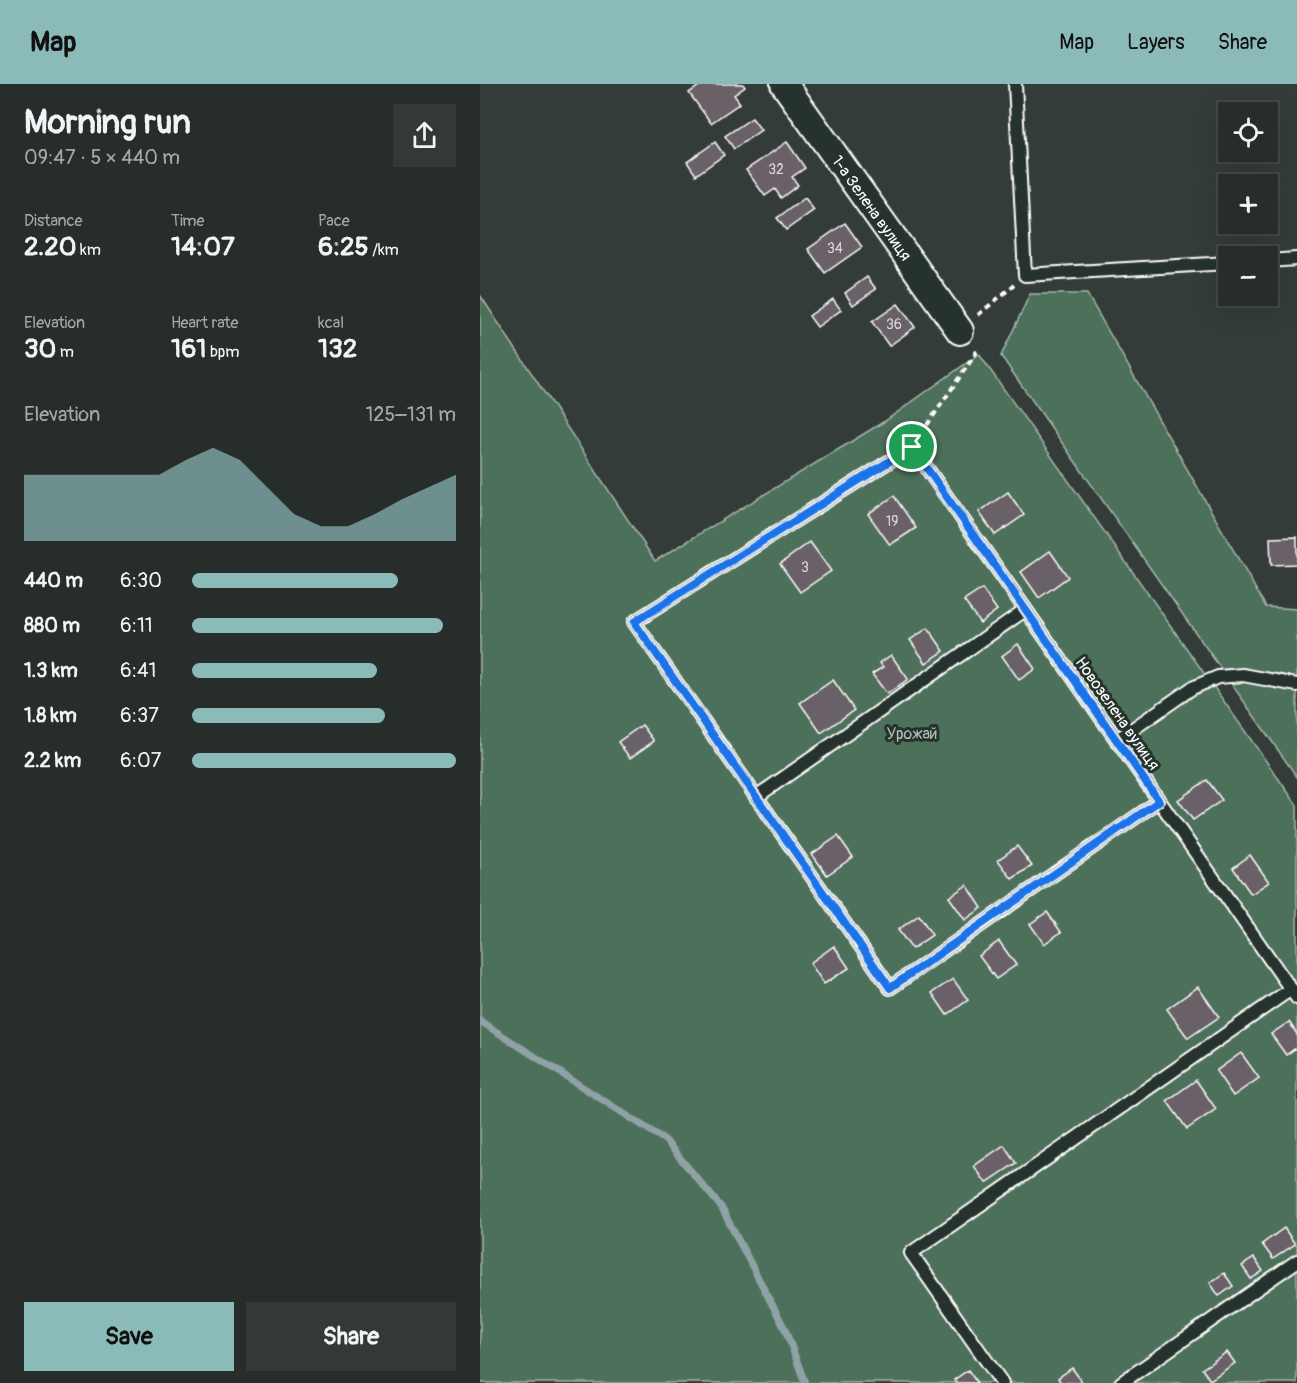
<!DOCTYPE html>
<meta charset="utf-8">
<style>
:root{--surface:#272d2b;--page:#333937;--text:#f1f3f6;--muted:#a4a8a9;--line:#434947;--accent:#8bbbb9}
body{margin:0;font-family:Pangolin,sans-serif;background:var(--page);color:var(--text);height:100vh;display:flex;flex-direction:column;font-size:22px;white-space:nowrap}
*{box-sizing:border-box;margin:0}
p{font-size:20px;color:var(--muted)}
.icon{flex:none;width:33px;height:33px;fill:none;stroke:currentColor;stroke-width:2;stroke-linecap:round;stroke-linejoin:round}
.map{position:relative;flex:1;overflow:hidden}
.details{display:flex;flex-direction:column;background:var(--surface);width:480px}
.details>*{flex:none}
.fabs{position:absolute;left:738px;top:18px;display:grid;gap:12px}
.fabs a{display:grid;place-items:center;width:60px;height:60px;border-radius:0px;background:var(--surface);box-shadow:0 6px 24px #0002,0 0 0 2px var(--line);font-size:30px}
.pin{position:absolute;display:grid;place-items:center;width:51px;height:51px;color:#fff;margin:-26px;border:3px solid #fff;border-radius:50%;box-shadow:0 2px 6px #0007}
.round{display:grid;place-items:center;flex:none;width:63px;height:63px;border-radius:0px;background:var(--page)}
.overview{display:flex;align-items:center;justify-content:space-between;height:102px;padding:0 24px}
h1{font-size:33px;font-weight:800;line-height:45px}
.metrics{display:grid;grid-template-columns:repeat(3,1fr);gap:9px;height:102px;padding:6px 24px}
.metrics div{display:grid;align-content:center}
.metrics b{font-size:26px;font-weight:800}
.metrics small{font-size:16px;font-weight:400}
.metrics p{font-size:16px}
.chart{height:168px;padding:12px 24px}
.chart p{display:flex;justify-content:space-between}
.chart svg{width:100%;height:108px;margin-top:6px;fill:var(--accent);opacity:.7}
.primary-button{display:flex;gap:12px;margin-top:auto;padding:12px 24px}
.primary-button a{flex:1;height:69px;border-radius:0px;background:var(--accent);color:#111;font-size:24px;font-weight:800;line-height:69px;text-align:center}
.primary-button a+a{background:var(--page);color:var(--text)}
ul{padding:0 24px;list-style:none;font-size:20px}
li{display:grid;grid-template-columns:96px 72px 1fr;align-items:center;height:45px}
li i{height:15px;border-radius:8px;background:var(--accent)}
header{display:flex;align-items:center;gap:36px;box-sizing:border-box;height:84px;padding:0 30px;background:var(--accent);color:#111}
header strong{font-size:28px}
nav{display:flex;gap:33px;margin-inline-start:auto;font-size:21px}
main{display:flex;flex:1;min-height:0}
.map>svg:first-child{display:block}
.green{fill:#4e705a;stroke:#a6b8ac;stroke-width:1.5}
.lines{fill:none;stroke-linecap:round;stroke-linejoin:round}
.stream{stroke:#91a2a7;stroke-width:7}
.building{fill:#6a6067;stroke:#fff;stroke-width:1.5}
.service-casing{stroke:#fff;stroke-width:16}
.minor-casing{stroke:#fff;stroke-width:30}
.path{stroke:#fff;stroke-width:4;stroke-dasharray:6 4.5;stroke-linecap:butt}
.service{stroke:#26332d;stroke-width:12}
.minor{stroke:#26332d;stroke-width:26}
.route-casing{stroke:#fff;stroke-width:12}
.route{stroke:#1a73e8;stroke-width:8}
.labels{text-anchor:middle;stroke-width:6;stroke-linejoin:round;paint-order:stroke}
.number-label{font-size:14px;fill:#dad7d9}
.street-label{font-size:16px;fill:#fff;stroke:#26332d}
.park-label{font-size:16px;fill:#afbfb5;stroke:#26332d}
</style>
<header>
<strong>Map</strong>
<nav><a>Map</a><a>Layers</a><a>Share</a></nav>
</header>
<main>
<section class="details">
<div class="overview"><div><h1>Morning run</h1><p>09:47 · 5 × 440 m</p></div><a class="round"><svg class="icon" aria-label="share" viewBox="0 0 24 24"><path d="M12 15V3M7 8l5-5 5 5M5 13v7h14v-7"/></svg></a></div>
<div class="metrics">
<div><p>Distance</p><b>2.20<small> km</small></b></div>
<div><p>Time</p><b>14:07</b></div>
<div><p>Pace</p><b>6:25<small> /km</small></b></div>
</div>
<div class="metrics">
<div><p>Elevation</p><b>30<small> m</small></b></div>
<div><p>Heart rate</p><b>161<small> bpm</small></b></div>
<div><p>kcal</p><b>132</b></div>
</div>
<div class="chart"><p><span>Elevation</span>125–131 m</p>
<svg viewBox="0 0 160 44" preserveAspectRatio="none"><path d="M0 44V17L10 17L20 17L30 17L40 17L50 17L60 11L70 6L80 11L90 22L100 33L110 38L120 38L130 33L140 27L150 22L160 17V44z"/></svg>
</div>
<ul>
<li><b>440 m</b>6:30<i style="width:78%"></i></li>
<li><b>880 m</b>6:11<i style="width:95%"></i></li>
<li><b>1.3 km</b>6:41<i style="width:70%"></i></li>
<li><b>1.8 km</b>6:37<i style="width:73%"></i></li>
<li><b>2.2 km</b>6:07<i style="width:100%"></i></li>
</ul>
<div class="primary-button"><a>Save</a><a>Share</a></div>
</section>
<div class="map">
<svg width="817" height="1299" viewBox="0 0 817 1299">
<rect width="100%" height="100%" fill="#343c39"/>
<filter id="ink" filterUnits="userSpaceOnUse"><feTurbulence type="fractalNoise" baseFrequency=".0167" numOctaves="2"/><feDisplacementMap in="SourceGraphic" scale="12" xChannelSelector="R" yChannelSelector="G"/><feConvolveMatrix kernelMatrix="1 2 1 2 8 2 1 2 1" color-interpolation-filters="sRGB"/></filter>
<g filter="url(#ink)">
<!-- green -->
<g class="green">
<polygon points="550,210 607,210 786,523 817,525 817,693 521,272"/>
<polygon points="0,211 175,477 405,337 499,270 817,721 817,1299 0,1299"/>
</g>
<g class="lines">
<!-- stream -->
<polyline class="stream" points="0,936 3,939 185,1056 241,1123 305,1245 325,1299"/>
</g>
<!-- building -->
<g class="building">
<polygon points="222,0 263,0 265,3 254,11 260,19 231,39 209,9"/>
<polygon points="272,34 281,46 254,65 245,52"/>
<polygon points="235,58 244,71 216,91 207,78"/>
<polygon points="307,58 325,84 312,93 318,101 301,114 295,105 285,112 266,86"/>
<polygon points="325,114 334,126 306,146 297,134"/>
<polygon points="365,139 382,163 345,189 328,165"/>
<polygon points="387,193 396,205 373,221 365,209"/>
<polygon points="353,215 361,226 337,243 329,232"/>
<polygon points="418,220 435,243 409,262 392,238"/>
<polygon points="528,408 544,431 515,451 499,428"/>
<polygon points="414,412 436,444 410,461 388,430"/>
<polygon points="817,453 817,480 791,481 790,454"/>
<polygon points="330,458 351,487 320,508 300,480"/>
<polygon points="570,467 588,493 559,514 541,488"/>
<polygon points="502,505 517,526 500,539 484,517"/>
<polygon points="448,544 464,567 446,579 430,556"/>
<polygon points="538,560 555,585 539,596 522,572"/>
<polygon points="411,571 428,595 407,610 392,590 403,583 400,579"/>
<polygon points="353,596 374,626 341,649 320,619"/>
<polygon points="162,641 174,657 150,674 138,658"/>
<polygon points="727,696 742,716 713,736 698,716"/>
<polygon points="358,752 373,773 347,791 332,770"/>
<polygon points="537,762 552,782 532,795 518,776"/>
<polygon points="770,771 789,798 771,810 753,784"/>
<polygon points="487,801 502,824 485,836 469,813"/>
<polygon points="567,828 581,848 564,860 550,840"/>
<polygon points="439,831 452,851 432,865 418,846"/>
<polygon points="519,857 536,881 516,895 499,872"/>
<polygon points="354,862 369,884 344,900 330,879"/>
<polygon points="473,895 488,916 467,931 452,909"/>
<polygon points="718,903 739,933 708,954 687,925"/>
<polygon points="809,938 817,950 817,963 806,971 791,950"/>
<polygon points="761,969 779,994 753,1012 736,987"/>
<polygon points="716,996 736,1025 707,1045 687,1017"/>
<polygon points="524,1061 536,1079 506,1099 494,1082"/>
<polygon points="804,1144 815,1160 793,1175 782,1160"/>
<polygon points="774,1174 783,1187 771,1195 762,1182"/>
<polygon points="744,1189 753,1202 739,1212 730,1199"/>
<polygon points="747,1268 755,1279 730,1296 722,1285"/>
<polygon points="592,1284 603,1299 581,1299 578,1294"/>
<polygon points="488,1286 497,1299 476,1299 474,1296"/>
</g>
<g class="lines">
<!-- service casing -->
<g class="service-casing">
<g id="service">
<polyline points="535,0 545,191 748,179"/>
<polyline points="788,177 817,175"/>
<polyline points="637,656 712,604 738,593 763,591 817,601"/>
<polyline points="276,713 545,526"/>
<polyline points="679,717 410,904 154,538 432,363 817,914"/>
<polyline points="522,1299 431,1169 811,905"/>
<polyline points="641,1299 817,1177"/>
</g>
</g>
<!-- minor casing -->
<g class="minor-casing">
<g id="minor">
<path id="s1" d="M304,0L480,247"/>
</g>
</g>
<!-- path -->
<g class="path">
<polyline points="498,231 534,201"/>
<polyline points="441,350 496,269 493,265"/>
</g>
<!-- service -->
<use href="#service" class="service"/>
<!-- minor -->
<use href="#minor" class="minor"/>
</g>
</g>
<g class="lines" filter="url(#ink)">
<!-- route casing -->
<g class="route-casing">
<polygon id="route" points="432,363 679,717 410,904 154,538"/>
</g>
<!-- route -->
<use href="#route" class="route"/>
</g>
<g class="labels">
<!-- number labels -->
<g class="number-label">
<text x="296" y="90">32</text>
<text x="355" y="169">34</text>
<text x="414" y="245">36</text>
<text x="412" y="442">19</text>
<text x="325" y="488">3</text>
</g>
<!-- street labels -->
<g class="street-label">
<text dy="6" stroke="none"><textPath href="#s1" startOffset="152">1-а Зелена вулиця</textPath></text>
<text transform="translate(638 629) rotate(55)" y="6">Новозелена вулиця</text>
</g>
<!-- park labels -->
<g class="park-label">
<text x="432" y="655">Урожай</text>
</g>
</g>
</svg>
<div class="fabs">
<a><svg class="icon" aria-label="locate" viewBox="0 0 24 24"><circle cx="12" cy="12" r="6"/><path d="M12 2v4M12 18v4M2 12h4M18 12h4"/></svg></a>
<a>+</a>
<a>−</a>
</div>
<div class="pin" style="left:432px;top:363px;background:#1e9e55"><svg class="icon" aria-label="arrive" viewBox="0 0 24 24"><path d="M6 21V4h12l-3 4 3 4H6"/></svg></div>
</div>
</main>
